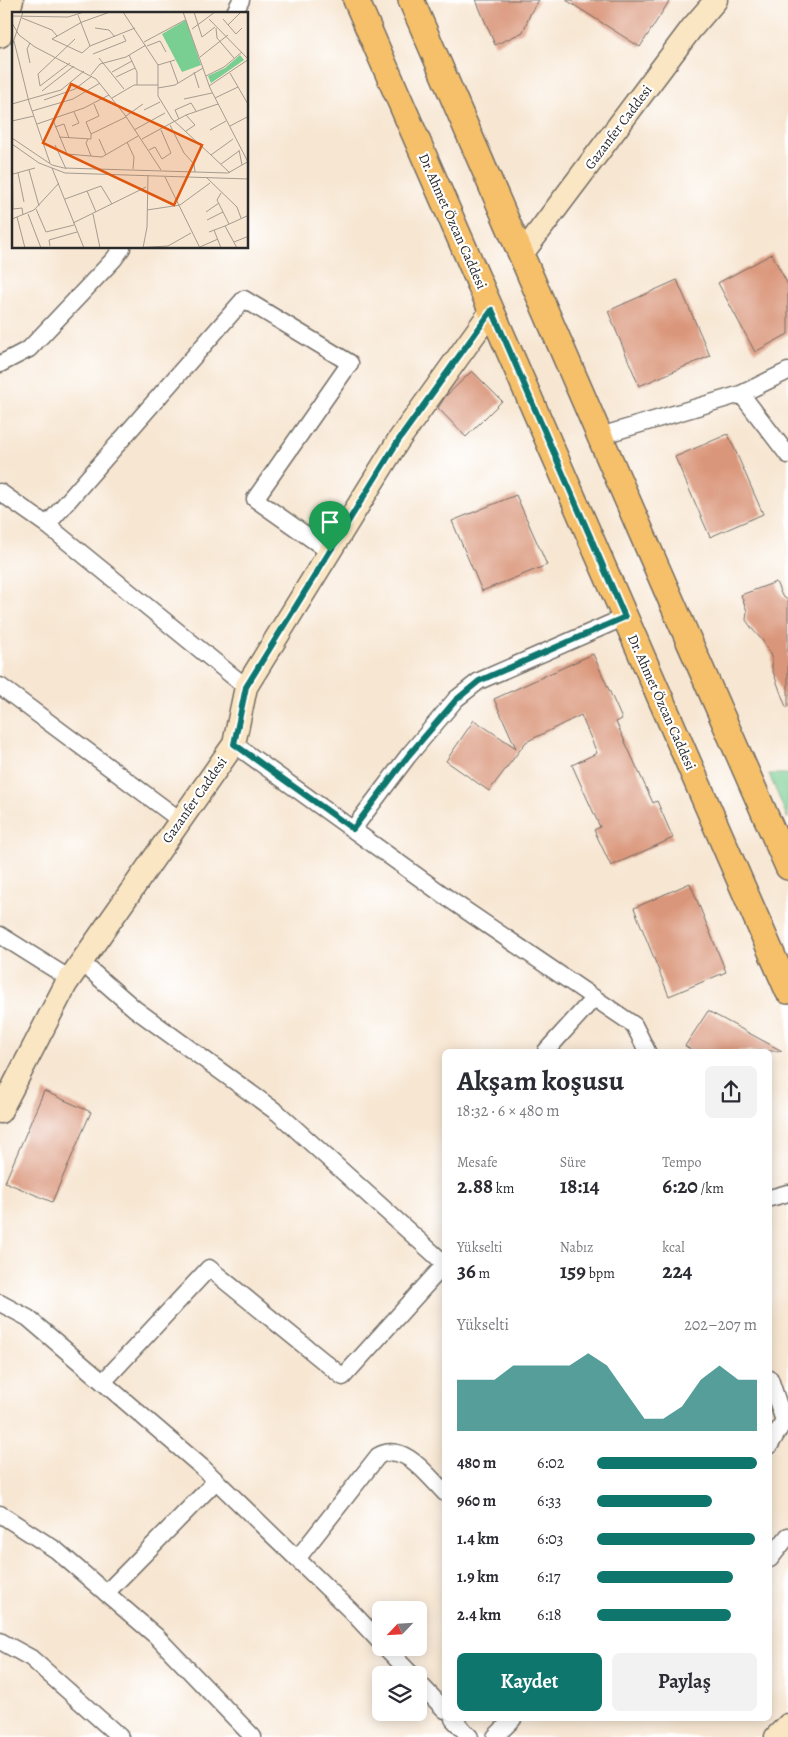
<!DOCTYPE html>
<html lang="tr">
<meta charset="utf-8">
<style>
:root{--surface:#fff;--page:#f2f2f3;--text:#2b2b33;--muted:#7c7c81;--accent:#0f766e}
body{margin:0;font-family:Alegreya,serif;background:var(--page);color:var(--text);height:100vh;display:flex;flex-direction:column;font-size:19px;white-space:nowrap}
*{box-sizing:border-box;margin:0}
p{font-size:16px;color:var(--muted)}
.icon{flex:none;width:28px;height:28px;fill:none;stroke:currentColor;stroke-width:2;stroke-linecap:round;stroke-linejoin:round}
.map{position:relative;flex:1;overflow:hidden}
.sheet{position:absolute;left:442px;top:1049px;width:330px;height:672px;display:flex;flex-direction:column;background:var(--surface);border-radius:8px;box-shadow:0 2px 12px #0003}
.sheet>*{flex:none}
.needle{width:32px;rotate:245deg}
.fabs{position:absolute;left:372px;top:1601px;display:grid;gap:10px}
.fabs a{display:grid;place-items:center;width:55px;height:55px;border-radius:8px;background:var(--surface);box-shadow:0 2px 12px #0003;font-size:25px}
.pin{position:absolute;display:grid;place-items:center;width:42px;height:42px;color:#fff;margin:-51px -21px;border-radius:50% 50% 50% 0;rotate:-45deg;box-shadow:0 0 5px #0007}
.pin .icon{rotate:45deg}
.round{display:grid;place-items:center;flex:none;width:52px;height:52px;border-radius:8px;background:var(--page)}
.summary{display:flex;align-items:center;justify-content:space-between;height:85px;padding:0 15px}
h1{font-size:28px;font-weight:700;line-height:38px}
.figures{display:grid;grid-template-columns:repeat(3,1fr);gap:8px;height:85px;padding:5px 15px}
.figures div{display:grid;align-content:center}
.figures b{font-size:21px;font-weight:700}
.figures small{font-size:14px;font-weight:400}
.figures p{font-size:14px}
.chart{height:140px;padding:10px 15px}
.chart p{display:flex;justify-content:space-between}
.chart svg{width:100%;height:90px;margin-top:5px;fill:var(--accent);opacity:.7}
.action{display:flex;gap:10px;margin-top:auto;padding:10px 15px}
.action a{flex:1;height:58px;border-radius:8px;background:var(--accent);color:#fff;font-size:20px;font-weight:700;line-height:58px;text-align:center}
.action a+a{background:var(--page);color:var(--text)}
ul{padding:0 15px;list-style:none;font-size:16px}
li{display:grid;grid-template-columns:80px 60px 1fr;align-items:center;height:38px}
li i{height:12px;border-radius:6px;background:var(--accent)}
.map>svg:first-child{display:block}
.green{fill:#79ce92;stroke:#527c5e}
.building{fill:#da967a}
.lines{fill:none;stroke-linecap:round;stroke-linejoin:round}
.street-casing{stroke:#726c65;stroke-width:19}
.secondary-casing{stroke:#726c65;stroke-width:25}
.primary-casing{stroke:#726c65;stroke-width:28}
.street{stroke:#fff;stroke-width:16}
.secondary{stroke:#fbe6c4;stroke-width:22}
.primary{stroke:#f6c06b;stroke-width:25}
.route-casing{stroke:#fff;stroke-width:10}
.route{stroke:#0f766e;stroke-width:6}
.labels{text-anchor:middle;stroke-width:4.5;stroke-linejoin:round;paint-order:stroke}
.street-label{font-size:14px;fill:#2b2b2b;stroke:#fff}
.inset-road{fill:none;stroke:#a59b8f;stroke-width:1}
.view{fill:#df570e;fill-opacity:0.15;stroke:#df570e;stroke-width:2.5}
.inset-edge{fill:none;stroke:#2b2b2b;stroke-width:2.5}
</style>
<div class="map">
<svg width="788" height="1737" viewBox="0 0 788 1737">
<rect width="100%" height="100%" fill="#fff"/>
<filter id="ink" filterUnits="userSpaceOnUse"><feTurbulence type="fractalNoise" baseFrequency=".02" numOctaves="2"/><feDisplacementMap in="SourceGraphic" scale="10" xChannelSelector="R" yChannelSelector="G"/><feConvolveMatrix kernelMatrix="1 2 1 2 8 2 1 2 1" color-interpolation-filters="sRGB"/></filter>
<filter id="wash" filterUnits="userSpaceOnUse"><feTurbulence type="fractalNoise" baseFrequency=".0096" numOctaves="4" result="noise"/><feDisplacementMap in="SourceGraphic" scale="20" xChannelSelector="R" yChannelSelector="G"/><feGaussianBlur stdDeviation="1.12" result="paint"/><feColorMatrix in="noise" values="0 0 0 0 0 0 0 0 0 0 0 0 0 0 0 0 0 1.4 0 .05"/><feComposite in="paint" operator="in"/></filter>
<g filter="url(#wash)">
<rect width="100%" height="100%" fill="#f7e6d2"/>
<!-- green -->
<polygon class="green" points="769,774 788,774 788,819"/>
<g id="blocks">
<!-- building -->
<g class="building">
<polygon points="476,0 539,0 531,12 523,32 495,45"/>
<polygon points="566,0 670,0 640,47"/>
<polygon points="772,254 788,285 788,334 755,352 718,283"/>
<polygon points="677,280 710,356 639,386 608,311"/>
<polygon points="472,371 502,401 466,437 438,408 445,397"/>
<polygon points="728,434 763,514 710,537 675,457"/>
<polygon points="516,495 547,565 482,591 452,521"/>
<polygon points="776,582 782,596 788,600 788,707 786,707 772,669 772,656 762,640 753,630 746,620 747,611 741,595"/>
<polygon points="593,654 622,719 616,722 653,803 657,801 673,838 611,866 594,830 600,827 572,765 597,753 581,715 526,742 489,791 446,761 474,720 516,748 494,699"/>
<polygon points="690,883 726,972 669,996 634,908"/>
<polygon points="708,1011 782,1051 693,1051 685,1046"/>
<polygon points="44,1091 91,1112 52,1202 5,1182"/>
</g>
</g>
</g>
<g filter="url(#ink)">
<use href="#blocks" fill-opacity="0" stroke="#726c65" stroke-width="1"/>
<g class="lines">
<!-- street casing -->
<g class="street-casing">
<g id="street">
<polyline points="234,14 241,0"/>
<polyline points="0,364 29,349 114,259 122,248"/>
<polyline points="741,394 788,455"/>
<polyline points="600,436 741,394 788,371"/>
<polyline points="0,492 47,525 246,687"/>
<polyline points="47,525 244,299 350,363 255,499 330,552"/>
<polyline points="0,686 180,820"/>
<polyline points="234,744 449,899 634,1025 647,1051"/>
<polyline points="353,829 408,756 456,699 479,681 625,617"/>
<polyline points="0,935 70,979"/>
<polyline points="81,962 135,1009 278,1113 445,1264"/>
<polyline points="546,1051 594,998"/>
<polyline points="770,1198 788,1193"/>
<polyline points="0,1303 28,1318 203,1468 352,1612 381,1643"/>
<polyline points="770,1379 784,1421 770,1445"/>
<polyline points="103,1382 209,1268 343,1377 445,1264"/>
<polyline points="0,1514 56,1550 156,1636 253,1737"/>
<path d="M297,1559L378,1456C404,1441 428,1476 445,1493"/>
<polyline points="770,1559 788,1536"/>
<polyline points="106,1593 216,1481"/>
<polyline points="0,1641 31,1658 120,1737"/>
<polyline points="386,1648 412,1675"/>
<polyline points="419,1683 445,1710"/>
<polyline points="453,1719 470,1737"/>
<polyline points="495,1737 513,1719"/>
</g>
</g>
<!-- secondary casing -->
<g class="secondary-casing">
<g id="secondary">
<polyline points="0,36 12,0"/>
<polyline points="522,254 691,29 716,0"/>
<polyline points="0,1112 66,984 234,744 246,687 398,441 492,310"/>
<polyline points="776,1737 788,1725"/>
</g>
</g>
<!-- primary casing -->
<g class="primary-casing">
<g id="primary">
<polyline points="356,0 788,991"/>
<path d="M411,0C537,289 660,579 788,867"/>
</g>
</g>
<!-- street -->
<use href="#street" class="street"/>
<!-- secondary -->
<use href="#secondary" class="secondary"/>
<!-- primary -->
<use href="#primary" class="primary"/>
</g>
</g>
<g class="lines" filter="url(#ink)">
<!-- route casing -->
<g class="route-casing">
<polygon id="route" points="492,310 625,617 479,681 456,700 408,756 353,829 234,744 246,687 398,441"/>
</g>
<!-- route -->
<use href="#route" class="route"/>
</g>
<g class="labels">
<!-- street labels -->
<g class="street-label">
<text transform="translate(618 127) rotate(-53)" y="5">Gazanfer Caddesi</text>
<text transform="translate(453 221) rotate(66)" y="5">Dr. Ahmet Özcan Caddesi</text>
<text transform="translate(662 702) rotate(66)" y="5">Dr. Ahmet Özcan Caddesi</text>
<text transform="translate(194 800) rotate(-55)" y="5">Gazanfer Caddesi</text>
</g>
</g>
<!-- overview -->
<g transform="translate(12 12)">
<rect width="236" height="236" fill="#f7e6d2"/>
<path d="M174,8L189,53L170,60L150,22Z" fill="#79ce92"/>
<path d="M228,43L232,48L199,71L196,64L213,56Z" fill="#79ce92"/>
<path class="inset-road" d="M98,0L70,10L40,27L70,41L78,34L123,16M111,0L146,53V84L160,107L199,143L221,127M171,0L198,76L237,152M182,0L190,25L203,15M66,3L78,34M0,4L56,5L72,0M10,6L40,18L45,24M197,7L236,47M211,7L224,22L230,16M0,11L7,23L23,35L84,67L113,103L149,158M216,13L229,0M83,16L97,18L103,25M204,16L205,26L222,46M180,17L203,0M2,29L17,90L38,151M132,30L173,8M0,34L11,0M135,34L148,29L154,40M81,42L114,29L111,23M117,43L125,60V73M188,45L216,23M87,46L112,77M158,49L166,71M18,51L15,37L18,31M58,51L28,74L26,62L63,27M146,53L163,48M100,60L120,49M182,60L187,76M218,61L237,94M79,63L88,52L114,45L134,33M194,64L212,55L230,40M104,65L123,56M197,74L237,47M146,76L163,73L191,56M30,79L62,54M100,86L122,73H146M203,86L226,75M172,87L200,81M32,88L63,77L80,64M0,92L49,78L72,59M132,98L148,90M20,99L61,87L88,71M174,103L183,113L174,119M114,104L131,92M167,107L163,98L179,91L184,99M41,108L55,142L90,145L126,124M0,109L22,104M25,112L72,96L97,83M158,113L172,141L182,152L183,160M60,114L67,111L62,100M218,114L237,104M43,115L52,112L57,126M122,118L153,101M198,118L214,109M79,122L74,110L87,104L82,92M47,125L79,127V122L114,105M0,126L40,153L52,156L216,161L237,149M76,127L74,131L79,144M87,127L94,143M130,127L174,103L206,92M115,130L122,145L121,157M0,132L27,151L53,161L237,167M0,133L1,197M43,133L54,157M137,138L143,135L150,147L159,141L149,118M227,138L230,153M199,143L218,161M209,152L227,139M40,156L72,236M17,158L27,194M6,161L12,190M1,162L23,156M153,165L188,236M195,166L225,195L229,206M75,179L84,200M209,181L205,188L217,212M53,187L89,174L100,192M1,197L10,196L11,203M24,197L34,220L62,213M135,198L168,193L198,171M194,200L207,191M16,202L29,236M81,202L88,236M5,205L13,236M0,207L22,198L47,171M195,208L211,200M61,211L134,175M202,218L209,236M197,220L213,214M222,230L237,224M38,234L37,228L65,220M188,235L206,227M123,236L156,234L179,221M131,236L135,215L136,163M225,236L213,214L237,203"/>
<path class="view" d="M59,72L190,133L162,193L31,131Z"/>
<rect width="236" height="236" class="inset-edge"/>
</g>
</svg>
<div class="fabs">
<a><svg class="needle" viewBox="-14 -14 28 28"><path d="M0-13l5 13h-10z" fill="#e53935"/><path d="M0 13l5-13h-10z" fill="#7c7c81"/></svg></a>
<a><svg class="icon" aria-label="layers" viewBox="0 0 24 24"><path d="M12 4l9 5-9 5-9-5zM3 14l9 5 9-5"/></svg></a>
</div>
<div class="pin" style="left:330px;top:552px;background:#1e9e55"><svg class="icon" aria-label="arrive" viewBox="0 0 24 24"><path d="M6 21V4h12l-3 4 3 4H6"/></svg></div>
<section class="sheet">
<div class="summary"><div><h1>Akşam koşusu</h1><p>18:32 · 6 × 480 m</p></div><a class="round"><svg class="icon" aria-label="share" viewBox="0 0 24 24"><path d="M12 15V3M7 8l5-5 5 5M5 13v7h14v-7"/></svg></a></div>
<div class="figures">
<div><p>Mesafe</p><b>2.88<small> km</small></b></div>
<div><p>Süre</p><b>18:14</b></div>
<div><p>Tempo</p><b>6:20<small> /km</small></b></div>
</div>
<div class="figures">
<div><p>Yükselti</p><b>36<small> m</small></b></div>
<div><p>Nabız</p><b>159<small> bpm</small></b></div>
<div><p>kcal</p><b>224</b></div>
</div>
<div class="chart"><p><span>Yükselti</span>202–207 m</p>
<svg viewBox="0 0 160 44" preserveAspectRatio="none"><path d="M0 44V19L10 19L20 19L30 12L40 12L50 12L60 12L70 6L80 12L90 25L100 38L110 38L120 32L130 19L140 12L150 19L160 19V44z"/></svg>
</div>
<ul>
<li><b>480 m</b>6:02<i style="width:100%"></i></li>
<li><b>960 m</b>6:33<i style="width:72%"></i></li>
<li><b>1.4 km</b>6:03<i style="width:99%"></i></li>
<li><b>1.9 km</b>6:17<i style="width:85%"></i></li>
<li><b>2.4 km</b>6:18<i style="width:84%"></i></li>
</ul>
<div class="action"><a>Kaydet</a><a>Paylaş</a></div>
</section>
</div>
